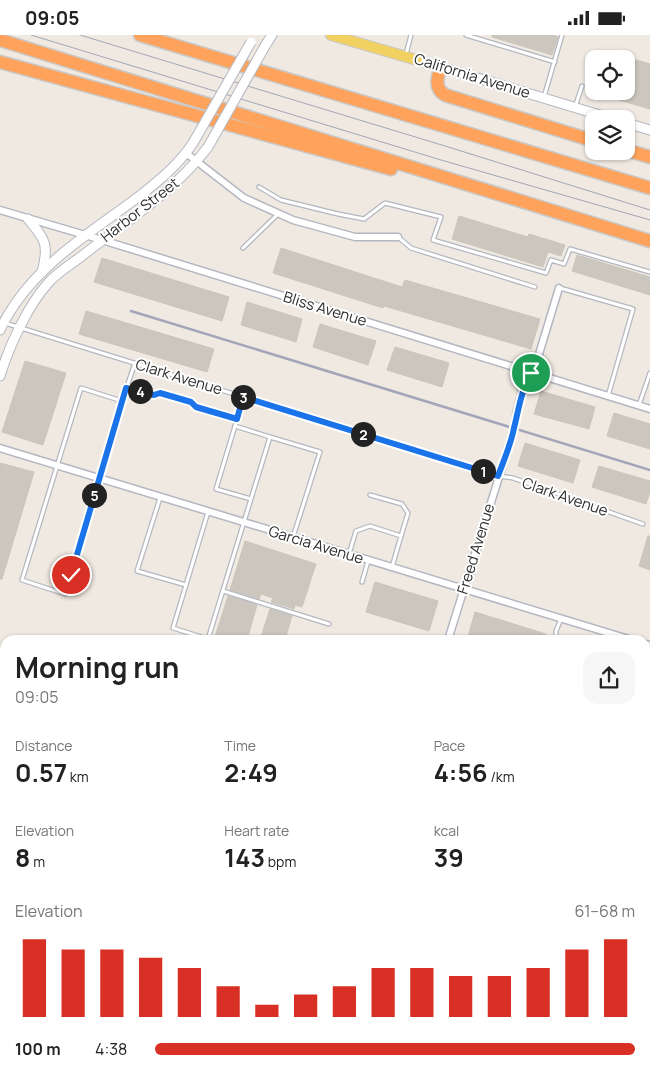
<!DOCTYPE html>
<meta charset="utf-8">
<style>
:root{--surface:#fff;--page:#f6f6f6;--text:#222;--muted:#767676;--accent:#d93025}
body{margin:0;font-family:Manrope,sans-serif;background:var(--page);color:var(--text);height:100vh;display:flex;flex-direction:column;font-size:19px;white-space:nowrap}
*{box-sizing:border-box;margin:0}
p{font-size:16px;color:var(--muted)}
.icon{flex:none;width:28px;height:28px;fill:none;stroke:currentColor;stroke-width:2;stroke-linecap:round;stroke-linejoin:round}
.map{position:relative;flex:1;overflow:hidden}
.drawer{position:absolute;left:0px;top:600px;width:650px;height:444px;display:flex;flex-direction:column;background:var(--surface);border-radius:15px 15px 0 0;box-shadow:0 1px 4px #0004}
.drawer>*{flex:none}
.buttons{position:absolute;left:585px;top:15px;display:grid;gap:10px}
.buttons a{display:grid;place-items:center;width:50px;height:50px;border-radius:10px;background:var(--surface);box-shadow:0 1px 4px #0004;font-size:25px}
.pin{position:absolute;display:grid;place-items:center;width:42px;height:42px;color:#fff;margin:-21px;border:2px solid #fff;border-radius:50%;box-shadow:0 1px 5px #0007}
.km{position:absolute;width:25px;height:25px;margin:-12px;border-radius:50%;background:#222;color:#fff;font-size:14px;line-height:25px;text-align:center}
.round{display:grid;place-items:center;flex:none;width:52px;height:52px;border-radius:15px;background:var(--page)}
.headline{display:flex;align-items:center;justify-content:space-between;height:85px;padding:0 15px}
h1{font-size:28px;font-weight:700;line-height:38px}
.figures{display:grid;grid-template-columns:repeat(3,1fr);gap:8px;height:85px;padding:5px 15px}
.figures div{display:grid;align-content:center}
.figures b{font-size:25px;font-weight:700}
.figures small{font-size:14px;font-weight:400}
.figures p{font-size:14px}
.chart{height:140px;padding:10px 15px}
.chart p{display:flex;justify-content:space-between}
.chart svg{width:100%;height:90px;margin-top:5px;stroke:var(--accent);stroke-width:6}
ul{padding:0 15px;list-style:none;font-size:16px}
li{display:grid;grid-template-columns:80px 60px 1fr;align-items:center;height:38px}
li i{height:12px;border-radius:6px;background:var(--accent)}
.status{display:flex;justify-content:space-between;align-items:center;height:35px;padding:0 25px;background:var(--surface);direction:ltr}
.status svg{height:14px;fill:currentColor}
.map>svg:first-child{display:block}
.green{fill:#b6e59e}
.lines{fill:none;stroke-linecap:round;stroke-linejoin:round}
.stream{stroke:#75cff0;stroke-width:2.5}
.building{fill:#cbc7bf;stroke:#cbc5ba}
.lane-casing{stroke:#b4b7c1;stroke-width:5.5}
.street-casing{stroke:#b4b7c1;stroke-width:9}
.secondary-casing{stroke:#b4b7c1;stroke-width:11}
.primary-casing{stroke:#c9c9c9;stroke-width:12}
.highway-casing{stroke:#c9c9c9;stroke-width:15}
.path{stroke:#c9c9c9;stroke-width:1;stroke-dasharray:4 2.5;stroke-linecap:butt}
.lane{stroke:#fff;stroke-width:3}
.street{stroke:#fff;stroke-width:6}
.secondary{stroke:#fff;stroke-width:9}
.primary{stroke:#f2d163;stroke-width:10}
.highway{stroke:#ffa35c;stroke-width:12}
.tram{stroke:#a3a6b8;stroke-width:1}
.rail{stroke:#a3a6b8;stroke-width:2.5}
.secondary-bridge-casing{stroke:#b4b7c1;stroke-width:11;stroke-linecap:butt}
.secondary-bridge{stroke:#fff;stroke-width:9}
.route-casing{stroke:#fff;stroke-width:10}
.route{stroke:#1a73e8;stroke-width:6}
.labels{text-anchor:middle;stroke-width:4;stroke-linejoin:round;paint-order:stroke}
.street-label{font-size:15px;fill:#2e2e2e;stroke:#fff}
</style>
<div class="status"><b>09:05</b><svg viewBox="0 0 49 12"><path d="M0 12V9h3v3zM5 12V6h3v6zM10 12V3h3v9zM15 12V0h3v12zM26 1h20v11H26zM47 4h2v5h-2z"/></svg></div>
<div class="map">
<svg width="650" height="1043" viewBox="0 0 650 1043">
<rect width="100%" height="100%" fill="#efe9e1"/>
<!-- green -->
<g class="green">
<polygon points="0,845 5,847 5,1014 0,1012"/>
<polygon points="85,1039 170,1039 169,1043 98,1043"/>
<polygon points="180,1039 315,1039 314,1043 193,1043"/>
</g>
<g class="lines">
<!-- stream -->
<g class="stream">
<polyline points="645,771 650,768"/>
<polyline points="530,1043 531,1039"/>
</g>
</g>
<!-- building -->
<g class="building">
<polygon points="492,0 553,0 558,2 552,20 492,2"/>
<polygon points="626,22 650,29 650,74 596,58 596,56 626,56"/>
<polygon points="459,181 528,202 529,199 565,210 561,221 548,217 543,232 452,204"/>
<polygon points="281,213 402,252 405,245 540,284 531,314 384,271 383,273 273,238"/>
<polygon points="577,220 650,242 650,260 572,236"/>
<polygon points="102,223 229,262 222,286 94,247"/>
<polygon points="247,267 302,284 296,307 241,290"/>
<polygon points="86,276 214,314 207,337 79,299"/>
<polygon points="320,289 376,306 368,330 313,312"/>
<polygon points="395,312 449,328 442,352 387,335"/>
<polygon points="25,326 66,338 43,410 2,397"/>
<polygon points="541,356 595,372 589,394 534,379"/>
<polygon points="614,378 650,389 650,414 607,401"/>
<polygon points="525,408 580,425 573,448 518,431"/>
<polygon points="0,428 34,437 2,544 0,544"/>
<polygon points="599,431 650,446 650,457 646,469 592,452"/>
<polygon points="648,501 650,501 650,535 639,531"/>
<polygon points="245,506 316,529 302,572 295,570 294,574 271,567 273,563 261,559 259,564 230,555"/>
<polygon points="375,547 438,566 429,596 366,577"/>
<polygon points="228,561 257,570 247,605 214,605"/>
<polygon points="270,574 292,581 285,605 260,605"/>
<polygon points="475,577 546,599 544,605 467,605"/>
</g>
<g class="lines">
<!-- lane casing -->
<g class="lane-casing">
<g id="lane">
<polyline points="466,0 555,27"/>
<polyline points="406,19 411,0"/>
<polyline points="544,62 562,0"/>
<polyline points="575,72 582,51"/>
<polyline points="259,152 281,165 338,179 364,184 385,168 441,182 433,205 546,238 551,225 564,229 570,214 650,237"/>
<polyline points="398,202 411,213 535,252"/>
<polyline points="243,213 278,179"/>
<polyline points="560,253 633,274 608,361"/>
<polyline points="5,288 498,441 513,443 643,489"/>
<polyline points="126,353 154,360 159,358 191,367 196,372 237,384"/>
<polyline points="122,366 81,353 22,545 65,559 122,366 135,328"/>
<polyline points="639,370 650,338"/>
<polyline points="235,391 243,362"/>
<polyline points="270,402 320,417 293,502"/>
<polyline points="370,460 402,469 408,478 401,501"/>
<polyline points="160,463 137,536 186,550"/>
<polyline points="208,477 173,593 208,604 270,402 235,391 216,454 251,464"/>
<polyline points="349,519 356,496 370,491 401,501 392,532"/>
<polyline points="362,547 368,526"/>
<polyline points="223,556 329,589"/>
<polyline points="556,605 556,596 561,584"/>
<polyline points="645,671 650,673"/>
<polyline points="645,975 650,977"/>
<polyline points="0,1031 5,1033"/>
<polyline points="25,1039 28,1043"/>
</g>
</g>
<!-- street casing -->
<g class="street-casing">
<g id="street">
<polyline points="186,118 244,163 293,185 355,202 398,202"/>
<polyline points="0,175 102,205 650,374"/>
<polyline points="0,413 632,605"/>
<polyline points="448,605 514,394 517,375 523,351 536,329 559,253"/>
<polyline points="645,609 650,610"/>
<polyline points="645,824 650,794"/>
<polyline points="645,864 650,867"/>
<polyline points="363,1043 363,1039"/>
<polyline points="458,1043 460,1039"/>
</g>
</g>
<!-- secondary casing -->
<g class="secondary-casing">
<g id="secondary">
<polyline points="265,11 272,0"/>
<polyline points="441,32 613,84"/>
<polyline points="626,88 650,95"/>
<path d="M28,184C46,205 49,210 42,237"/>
<path d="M0,295C4,286 9,278 15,269C47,222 98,193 142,159C161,144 179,129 193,108"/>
<path d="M0,341C9,311 28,270 49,247C58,237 71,229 82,221C127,185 172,159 208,112"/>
<polyline points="0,691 5,692"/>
<polyline points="0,707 5,709"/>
<polyline points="645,887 650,888"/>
<polyline points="645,903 650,905"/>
</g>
</g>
<!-- primary casing -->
<g class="primary-casing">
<polyline id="primary" points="331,0 441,32"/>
</g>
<!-- highway casing -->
<g class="highway-casing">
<g id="highway">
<polyline points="140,0 650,153"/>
<polyline points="0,5 650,206"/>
<polyline points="0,27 391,134"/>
<path d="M441,32C437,43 434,53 445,60L594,106"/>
<polyline points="626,115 650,122"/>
</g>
</g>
<!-- path -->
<g class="path">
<polyline points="0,866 5,867"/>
<polyline points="0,900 2,900 0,907"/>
<polyline points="0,938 5,938"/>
<polyline points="0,988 5,991"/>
<polyline points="0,1020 5,1021"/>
<polyline points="62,1039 76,1043"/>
</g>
<!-- lane -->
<use href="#lane" class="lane"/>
<!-- street -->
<use href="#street" class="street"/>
<!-- secondary -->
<use href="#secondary" class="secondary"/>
<!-- primary -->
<use href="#primary" class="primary"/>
<!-- highway -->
<use href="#highway" class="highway"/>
<!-- tram -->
<g class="tram">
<polyline points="31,0 441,125 650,185"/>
<polyline points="80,0 445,111 650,175"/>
</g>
<!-- rail -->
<polyline class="rail" points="131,276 650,435"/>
<!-- secondary-bridge casing -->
<g class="secondary-bridge-casing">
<g id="secondary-bridge">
<polyline points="193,108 251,7"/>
<polyline points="208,112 265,11"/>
</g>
</g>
<!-- secondary-bridge -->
<use href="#secondary-bridge" class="secondary-bridge"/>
</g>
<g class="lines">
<!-- route casing -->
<g class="route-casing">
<path id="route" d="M71,540L126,353L154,360L160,358L191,367L196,372L237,384L243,362L498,441C504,425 511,409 514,393C519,373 521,356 531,338"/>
</g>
<!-- route -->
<use href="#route" class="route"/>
</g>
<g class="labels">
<!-- street labels -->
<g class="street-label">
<text transform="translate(472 41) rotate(17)" y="5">California Avenue</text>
<text transform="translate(140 175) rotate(-38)" y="5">Harbor Street</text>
<text transform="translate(325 274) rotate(17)" y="5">Bliss Avenue</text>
<text transform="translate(179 342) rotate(17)" y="5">Clark Avenue</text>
<text transform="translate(565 462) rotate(19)" y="5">Clark Avenue</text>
<text transform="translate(316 510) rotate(17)" y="5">Garcia Avenue</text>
<text transform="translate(476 514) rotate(-73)" y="5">Freed Avenue</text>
</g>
</g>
</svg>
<div class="buttons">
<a><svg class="icon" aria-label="locate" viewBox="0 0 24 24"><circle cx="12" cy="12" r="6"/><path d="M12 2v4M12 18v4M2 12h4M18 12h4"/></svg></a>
<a><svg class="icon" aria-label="layers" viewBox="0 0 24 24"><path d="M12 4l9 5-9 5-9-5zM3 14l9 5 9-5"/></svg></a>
</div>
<div class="pin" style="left:531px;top:338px;background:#1e9e55"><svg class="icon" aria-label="arrive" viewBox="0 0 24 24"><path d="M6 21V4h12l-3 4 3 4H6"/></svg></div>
<div class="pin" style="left:71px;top:540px;background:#d93025"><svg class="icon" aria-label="check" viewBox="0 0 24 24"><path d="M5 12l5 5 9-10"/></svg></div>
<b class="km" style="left:483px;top:436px">1</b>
<b class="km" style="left:363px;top:399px">2</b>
<b class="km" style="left:243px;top:362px">3</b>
<b class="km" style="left:140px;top:356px">4</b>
<b class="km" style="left:94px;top:460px">5</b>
<section class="drawer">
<div class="headline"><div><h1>Morning run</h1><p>09:05</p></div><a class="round"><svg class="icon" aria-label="share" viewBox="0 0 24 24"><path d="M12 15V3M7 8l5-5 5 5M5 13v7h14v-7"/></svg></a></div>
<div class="figures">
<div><p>Distance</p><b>0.57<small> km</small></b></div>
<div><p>Time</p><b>2:49</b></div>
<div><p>Pace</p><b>4:56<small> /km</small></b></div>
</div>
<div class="figures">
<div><p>Elevation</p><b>8<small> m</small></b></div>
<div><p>Heart rate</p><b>143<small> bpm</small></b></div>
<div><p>kcal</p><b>39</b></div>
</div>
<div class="chart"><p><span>Elevation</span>61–68 m</p>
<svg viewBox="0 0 160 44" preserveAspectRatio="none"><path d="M5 44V6M15 44V11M25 44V11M35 44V15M45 44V20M55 44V29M65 44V38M75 44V33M85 44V29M95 44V20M105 44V20M115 44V24M125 44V24M135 44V20M145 44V11M155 44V6"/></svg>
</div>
<ul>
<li><b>100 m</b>4:38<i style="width:100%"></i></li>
</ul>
</section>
</div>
